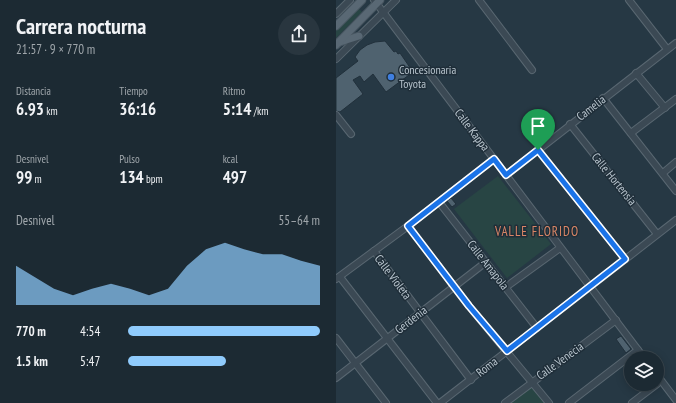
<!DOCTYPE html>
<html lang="es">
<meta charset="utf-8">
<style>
:root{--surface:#1c2a33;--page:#29363f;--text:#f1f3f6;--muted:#a0a7ac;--line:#3a464e;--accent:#8fcbfc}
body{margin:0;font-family:"PT Sans Narrow",sans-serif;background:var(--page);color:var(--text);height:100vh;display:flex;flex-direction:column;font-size:15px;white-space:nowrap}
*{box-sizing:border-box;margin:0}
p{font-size:13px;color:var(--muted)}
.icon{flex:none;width:22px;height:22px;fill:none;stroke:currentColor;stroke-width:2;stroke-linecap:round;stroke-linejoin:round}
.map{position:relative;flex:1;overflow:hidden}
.details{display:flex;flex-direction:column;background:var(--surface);width:336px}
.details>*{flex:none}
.fabs{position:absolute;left:288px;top:351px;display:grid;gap:8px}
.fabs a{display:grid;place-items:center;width:40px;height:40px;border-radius:50%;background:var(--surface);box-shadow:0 2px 10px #0003,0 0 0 1px var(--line);font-size:20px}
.pin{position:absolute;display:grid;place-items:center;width:34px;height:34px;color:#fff;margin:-41px -17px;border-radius:50% 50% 50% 0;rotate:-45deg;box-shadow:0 0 4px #0007}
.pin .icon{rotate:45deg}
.round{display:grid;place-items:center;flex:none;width:42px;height:42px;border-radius:21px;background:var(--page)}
.head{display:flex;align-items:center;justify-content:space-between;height:68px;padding:0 16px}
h1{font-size:22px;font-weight:600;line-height:30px}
.stats{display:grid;grid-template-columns:repeat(3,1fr);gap:6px;height:68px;padding:4px 16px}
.stats div{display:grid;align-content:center}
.stats b{font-size:17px;font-weight:600}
.stats small{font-size:11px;font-weight:400}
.stats p{font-size:11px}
.chart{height:112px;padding:8px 16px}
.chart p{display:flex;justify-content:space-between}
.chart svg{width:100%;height:72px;margin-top:4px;fill:var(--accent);opacity:.7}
ul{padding:0 16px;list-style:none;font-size:13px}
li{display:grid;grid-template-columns:64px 48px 1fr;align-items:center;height:30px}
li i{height:10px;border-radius:5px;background:var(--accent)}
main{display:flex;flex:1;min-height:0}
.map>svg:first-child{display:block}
.green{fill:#284544}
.building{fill:#4f626f;stroke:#21303b}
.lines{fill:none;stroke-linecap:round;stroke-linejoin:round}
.minor-casing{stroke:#596771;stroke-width:8}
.major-casing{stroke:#475560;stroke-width:9}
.minor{stroke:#3b4954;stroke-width:6}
.major{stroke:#596874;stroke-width:7}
.route-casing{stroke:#fff;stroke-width:8}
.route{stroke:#1a73e8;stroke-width:5}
.shop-dot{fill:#3f7fe0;stroke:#1f2e39;stroke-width:1.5}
.labels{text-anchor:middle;stroke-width:3;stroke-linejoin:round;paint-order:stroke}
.poi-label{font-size:12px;fill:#b8c4cd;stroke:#1f2e39;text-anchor:start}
.street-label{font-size:12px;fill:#b8c4cd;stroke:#1f2e39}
.neighbourhood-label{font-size:13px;letter-spacing:1px;fill:#da8666;stroke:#1f2e39}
</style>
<main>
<section class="details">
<div class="head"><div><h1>Carrera nocturna</h1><p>21:57 · 9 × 770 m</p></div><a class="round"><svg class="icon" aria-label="share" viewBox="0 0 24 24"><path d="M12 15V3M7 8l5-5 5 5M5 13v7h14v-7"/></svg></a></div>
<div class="stats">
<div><p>Distancia</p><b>6.93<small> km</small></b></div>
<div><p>Tiempo</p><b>36:16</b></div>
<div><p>Ritmo</p><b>5:14<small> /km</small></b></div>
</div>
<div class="stats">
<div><p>Desnivel</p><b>99<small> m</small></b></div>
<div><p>Pulso</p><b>134<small> bpm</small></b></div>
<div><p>kcal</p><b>497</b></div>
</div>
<div class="chart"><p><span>Desnivel</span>55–64 m</p>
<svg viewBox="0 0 160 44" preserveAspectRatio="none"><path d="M0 44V20L10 27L20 34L30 38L40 34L50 31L60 34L70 38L80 34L90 20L100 10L110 6L120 10L130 13L140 13L150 17L160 20V44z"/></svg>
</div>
<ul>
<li><b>770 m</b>4:54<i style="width:100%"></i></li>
<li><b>1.5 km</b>5:47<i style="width:51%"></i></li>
</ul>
</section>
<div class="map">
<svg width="340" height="403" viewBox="0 0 340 403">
<rect width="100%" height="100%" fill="#263844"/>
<!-- green -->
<g class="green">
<polygon points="22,8 26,12 0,38 0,30"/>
<polygon points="162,176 215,244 171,278 118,209"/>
<polygon points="196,384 211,403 172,403"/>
</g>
<!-- building -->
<g class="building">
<polygon points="49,41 58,52 60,51 62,54 64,53 77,72 50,92 37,74 28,82 24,76 17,80 27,94 4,112 0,111 0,78 22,61 19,57 24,50 31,45 39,42"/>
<polygon points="115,198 120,204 116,207 111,201"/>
<polygon points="285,336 295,349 290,353 280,339"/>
</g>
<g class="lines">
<!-- minor casing -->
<g class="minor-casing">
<g id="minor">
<polyline points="38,0 308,358"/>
<polyline points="143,0 196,70"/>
<polyline points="293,0 331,49"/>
<polyline points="0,14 14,0"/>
<polyline points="0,59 60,0"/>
<polyline points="300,73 329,108"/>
<polyline points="267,98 340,191"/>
<polyline points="0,115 15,134"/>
<polyline points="234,124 321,234"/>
<polyline points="295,133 340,99"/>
<polyline points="202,150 289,259"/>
<polyline points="327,173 340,162"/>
<polyline points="170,175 340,43"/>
<polyline points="103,202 201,328"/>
<polyline points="72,226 133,306 213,403"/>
<polyline points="38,251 135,380"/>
<polyline points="4,277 101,403"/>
<polyline points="0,279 72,226 158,159"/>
<polyline points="170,287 224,248"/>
<polyline points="0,338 50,403"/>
<polyline points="321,375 340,400"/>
<polyline points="0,378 150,262"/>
<polyline points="104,403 340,220"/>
<polyline points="169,403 280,320"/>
<polyline points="233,403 302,350"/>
<polyline points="296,403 321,384"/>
</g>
</g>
<!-- major casing -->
<g class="major-casing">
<g id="major">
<polyline points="0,26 26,0"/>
<polyline points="4,42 23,36"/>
<polyline points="0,45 44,0"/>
</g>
</g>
<!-- minor -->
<use href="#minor" class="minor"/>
<!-- major -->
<use href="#major" class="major"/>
</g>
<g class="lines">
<!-- route casing -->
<g class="route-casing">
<polygon id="route" points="202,150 289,259 171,351 133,306 72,226 158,159 170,175"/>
</g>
<!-- route -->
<use href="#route" class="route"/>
</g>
<!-- markers -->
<circle class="shop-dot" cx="55" cy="77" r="4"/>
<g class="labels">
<!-- poi labels -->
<g class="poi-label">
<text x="63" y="74">Concesionaria<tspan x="63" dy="14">Toyota</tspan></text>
</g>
<!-- street labels -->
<g class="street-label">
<text transform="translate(255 108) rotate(-38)" y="4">Camelia</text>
<text transform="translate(136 130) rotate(53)" y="4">Calle Kappa</text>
<text transform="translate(278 179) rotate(51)" y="4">Calle Hortensia</text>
<text transform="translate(152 265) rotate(52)" y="4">Calle Amapola</text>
<text transform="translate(57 277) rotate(53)" y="4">Calle Violeta</text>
<text transform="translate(75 320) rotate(-38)" y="4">Gerdenia</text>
<text transform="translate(224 361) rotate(-36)" y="4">Calle Venecia</text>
<text transform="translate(151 367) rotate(-38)" y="4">Roma</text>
</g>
<!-- neighbourhood labels -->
<g class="neighbourhood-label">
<text x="201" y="236">VALLE FLORIDO</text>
</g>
</g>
</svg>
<div class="fabs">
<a><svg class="icon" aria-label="layers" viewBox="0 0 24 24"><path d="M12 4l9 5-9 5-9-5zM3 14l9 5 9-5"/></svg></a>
</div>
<div class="pin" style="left:202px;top:150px;background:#1e9e55"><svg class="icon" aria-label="arrive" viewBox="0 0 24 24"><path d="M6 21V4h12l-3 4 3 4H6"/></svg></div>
</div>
</main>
